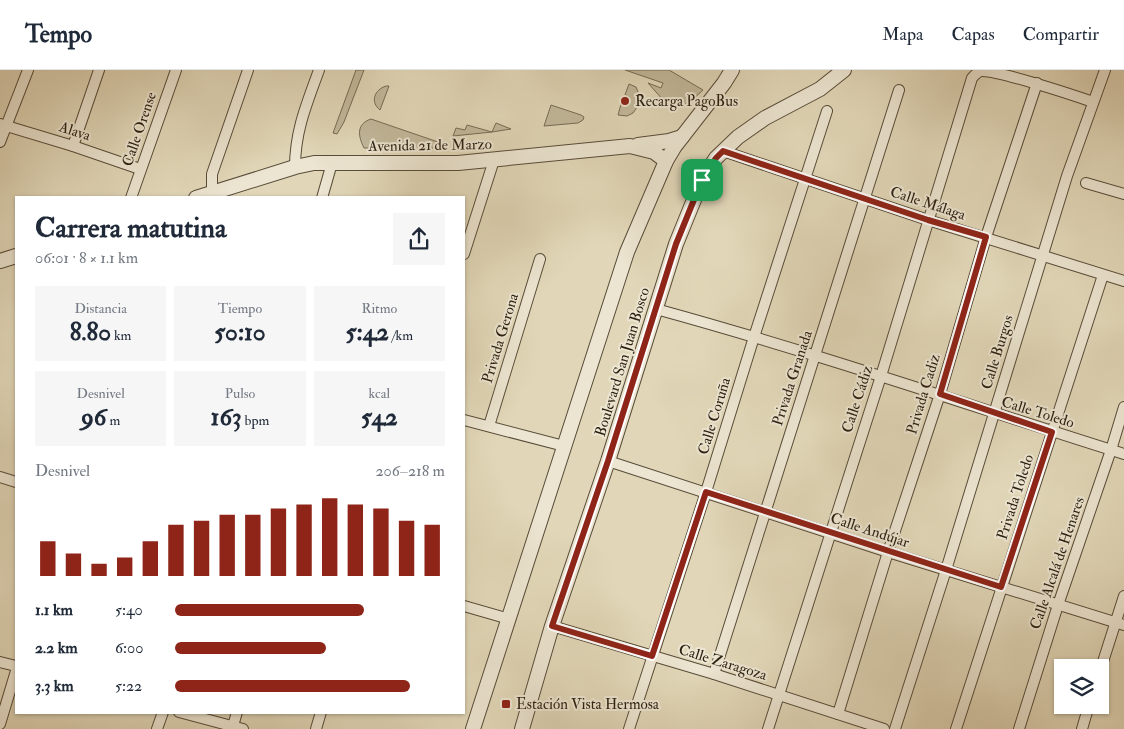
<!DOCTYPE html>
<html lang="es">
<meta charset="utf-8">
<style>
:root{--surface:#fff;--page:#f6f6f7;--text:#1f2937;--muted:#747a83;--line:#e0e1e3;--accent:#8f2418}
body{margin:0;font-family:"IM FELL Double Pica",serif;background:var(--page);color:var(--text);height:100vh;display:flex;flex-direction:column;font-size:19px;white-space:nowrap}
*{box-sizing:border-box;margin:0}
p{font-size:16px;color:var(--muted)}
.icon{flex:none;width:28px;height:28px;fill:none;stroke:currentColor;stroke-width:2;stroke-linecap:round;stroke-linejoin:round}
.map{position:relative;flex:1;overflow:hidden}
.details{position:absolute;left:15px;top:126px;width:450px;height:518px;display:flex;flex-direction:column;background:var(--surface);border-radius:0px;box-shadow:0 1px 4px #0004}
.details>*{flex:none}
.controls{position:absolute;left:1054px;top:589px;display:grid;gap:10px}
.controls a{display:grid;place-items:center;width:55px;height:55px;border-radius:0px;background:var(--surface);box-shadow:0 1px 4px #0004;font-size:25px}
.pin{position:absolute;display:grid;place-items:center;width:42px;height:42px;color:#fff;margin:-21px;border-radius:10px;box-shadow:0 2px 8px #0006}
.round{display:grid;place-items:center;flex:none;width:52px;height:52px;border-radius:0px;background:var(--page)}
.summary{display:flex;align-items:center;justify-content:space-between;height:85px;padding:0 20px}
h1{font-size:28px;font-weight:800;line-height:38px}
.stats{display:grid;grid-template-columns:repeat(3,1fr);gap:8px;height:85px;padding:5px 20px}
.stats div{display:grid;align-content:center;border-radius:0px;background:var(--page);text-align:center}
.stats b{font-size:25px;font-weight:800}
.stats small{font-size:14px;font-weight:400}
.stats p{font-size:14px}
.chart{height:140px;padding:10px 20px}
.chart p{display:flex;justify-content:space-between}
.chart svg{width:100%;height:90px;margin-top:5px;stroke:var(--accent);stroke-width:6}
ul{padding:0 20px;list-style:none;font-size:16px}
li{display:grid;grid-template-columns:80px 60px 1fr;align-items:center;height:38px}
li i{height:12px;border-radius:6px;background:var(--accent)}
header{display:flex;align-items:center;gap:30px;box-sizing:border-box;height:70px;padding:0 25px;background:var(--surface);border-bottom:1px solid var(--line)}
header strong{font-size:24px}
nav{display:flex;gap:28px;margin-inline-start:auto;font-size:18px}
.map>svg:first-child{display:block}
.green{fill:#c2b89b;stroke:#766b55}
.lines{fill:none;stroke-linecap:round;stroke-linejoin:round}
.minor-casing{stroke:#584c39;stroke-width:12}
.tertiary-casing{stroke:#584c39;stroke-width:16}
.minor{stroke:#ece5d1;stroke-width:10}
.tertiary{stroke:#ece5d1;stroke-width:14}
.route-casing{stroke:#fff;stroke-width:10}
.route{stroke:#8f2418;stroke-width:6}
.poi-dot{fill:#8f2418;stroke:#ece5d1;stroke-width:2}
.labels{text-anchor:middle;stroke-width:4;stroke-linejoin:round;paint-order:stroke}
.poi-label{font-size:15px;fill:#2a1e0f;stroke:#ece5d1;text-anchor:start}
.street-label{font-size:15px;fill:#2a1e0f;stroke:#ece5d1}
</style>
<header>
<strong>Tempo</strong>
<nav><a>Mapa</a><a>Capas</a><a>Compartir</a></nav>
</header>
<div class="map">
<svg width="1124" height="659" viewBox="0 0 1124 659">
<rect width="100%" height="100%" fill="#e1d7b8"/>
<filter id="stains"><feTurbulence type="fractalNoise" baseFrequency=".004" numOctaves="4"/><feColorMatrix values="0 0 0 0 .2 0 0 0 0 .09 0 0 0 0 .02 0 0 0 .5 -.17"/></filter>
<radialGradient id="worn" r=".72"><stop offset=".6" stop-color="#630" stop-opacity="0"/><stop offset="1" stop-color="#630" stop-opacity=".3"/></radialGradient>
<!-- green -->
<g class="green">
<polygon points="356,0 364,0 344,52 337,64 333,63"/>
<polygon points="625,0 669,0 703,20 690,32 672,40 648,13 661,18 663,13"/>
<path d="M629,14L636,17C641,28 640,34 633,43L627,46L618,45L621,34L626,36L629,27L625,25Z"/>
<path d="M386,16H389L380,40C370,32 374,20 386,16Z"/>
<polygon points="551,35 581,45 584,47 583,50 578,53 544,56"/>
<path d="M371,49L441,73L448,78H364C358,66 356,54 371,49Z"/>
<polygon points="496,53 511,59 492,62 453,66 456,58 465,60 467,55 492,62"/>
</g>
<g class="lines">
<!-- minor casing -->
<g class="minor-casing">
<g id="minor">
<polyline points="0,54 73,76 140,99"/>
<polyline points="0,72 28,0"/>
<polyline points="73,76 99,0"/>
<polyline points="723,81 928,150 1124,211"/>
<path d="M295,97C295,61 307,33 319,0"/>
<polyline points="1086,113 1124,124"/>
<polyline points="131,128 176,0"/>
<polyline points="212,128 212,104 248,0"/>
<polyline points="322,128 332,93"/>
<polyline points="464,184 494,90"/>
<path d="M656,239C813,282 968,335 1124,384"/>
<polyline points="464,350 564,376"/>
<polyline points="489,356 540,189"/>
<polyline points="608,391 888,482 1124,555"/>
<polyline points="0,407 16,412"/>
<polyline points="464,536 509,549"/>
<polyline points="552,556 714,604 884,659"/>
<polyline points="0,592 16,596"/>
<polyline points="1100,601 1124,526"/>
<polyline points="714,604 899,20"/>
<polyline points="179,642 243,659"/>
<polyline points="838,644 888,482 940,324 986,167 1037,13"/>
<polyline points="0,654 16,601"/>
<polyline points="233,656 237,642"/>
<polyline points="157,659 163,642"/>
<polyline points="316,659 321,642"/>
<polyline points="629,659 706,422 754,267 827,41"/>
<path d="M768,659L881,306L972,8C975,5 977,2 981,1C997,0 1073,25 1093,32"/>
<polyline points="895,659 946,500 1067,106 1105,0"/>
<polyline points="956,659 1103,205"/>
<polyline points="1019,659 1058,535 1111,380 1124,337"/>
<polyline points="1082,659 1089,635"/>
</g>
</g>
<!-- tertiary casing -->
<g class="tertiary-casing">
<g id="tertiary">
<polyline points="638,75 669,71 682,67"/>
<polyline points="196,128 295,97 314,93 458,93 630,76 654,82 666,91"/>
<polyline points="0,191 16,186"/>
<polyline points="473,659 627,182 666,91 675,76 724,13 732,0"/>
<polyline points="522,659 552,556 608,391 676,174 702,110 716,88 738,67 765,48 820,19 844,0"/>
</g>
</g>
<!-- minor -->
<use href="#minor" class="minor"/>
<!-- tertiary -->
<use href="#tertiary" class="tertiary"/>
</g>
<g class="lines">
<!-- route casing -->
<g class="route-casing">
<polygon id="route" points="723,81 928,150 986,167 940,324 1052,362 1001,517 706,422 652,586 552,556 608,391 676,174 702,110 716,88"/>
</g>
<!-- route -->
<use href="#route" class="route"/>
</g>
<!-- markers -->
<g class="poi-dot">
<circle cx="625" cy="31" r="5"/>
<rect x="501" y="629" width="10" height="10" rx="2.5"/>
</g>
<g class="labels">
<!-- poi labels -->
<g class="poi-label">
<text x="635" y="36">Recarga PagoBus</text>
<text x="516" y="639">Estación Vista Hermosa</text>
</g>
<!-- street labels -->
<g class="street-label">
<text transform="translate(139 59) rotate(-71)" y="5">Calle Orense</text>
<text transform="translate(75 61) rotate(18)" y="5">Alava</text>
<text transform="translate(430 75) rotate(-1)" y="5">Avenida 21 de Marzo</text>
<text transform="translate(928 133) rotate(18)" y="5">Calle Málaga</text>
<text transform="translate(500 268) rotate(-73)" y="5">Privada Gerona</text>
<text transform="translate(997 282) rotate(-73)" y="5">Calle Burgos</text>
<text transform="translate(622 292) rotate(-73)" y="5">Boulevard San Juan Bosco</text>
<text transform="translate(792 308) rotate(-72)" y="5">Privada Granada</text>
<text transform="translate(923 324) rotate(-73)" y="5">Privada Cadiz</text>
<text transform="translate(857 329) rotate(-72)" y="5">Calle Cádiz</text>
<text transform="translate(1038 342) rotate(17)" y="5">Calle Toledo</text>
<text transform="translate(714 346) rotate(-73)" y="5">Calle Coruña</text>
<text transform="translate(1015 427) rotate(-72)" y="5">Privada Toledo</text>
<text transform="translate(870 460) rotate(18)" y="5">Calle Andújar</text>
<text transform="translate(1057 493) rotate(-71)" y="5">Calle Alcalá de Henares</text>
<text transform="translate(723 592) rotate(17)" y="5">Calle Zaragoza</text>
</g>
</g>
<rect width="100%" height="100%" filter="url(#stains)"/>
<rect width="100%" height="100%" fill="url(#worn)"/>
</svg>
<div class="controls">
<a><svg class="icon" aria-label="layers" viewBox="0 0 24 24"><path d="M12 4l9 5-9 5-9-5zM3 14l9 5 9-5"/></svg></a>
</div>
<div class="pin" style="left:702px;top:110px;background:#1e9e55"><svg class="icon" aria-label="arrive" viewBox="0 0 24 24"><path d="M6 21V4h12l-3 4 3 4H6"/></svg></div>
<section class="details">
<div class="summary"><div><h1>Carrera matutina</h1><p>06:01 · 8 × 1.1 km</p></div><a class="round"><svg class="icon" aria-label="share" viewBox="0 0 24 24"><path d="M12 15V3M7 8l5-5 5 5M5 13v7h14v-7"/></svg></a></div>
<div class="stats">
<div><p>Distancia</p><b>8.80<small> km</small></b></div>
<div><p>Tiempo</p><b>50:10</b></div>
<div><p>Ritmo</p><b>5:42<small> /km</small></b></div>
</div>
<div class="stats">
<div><p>Desnivel</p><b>96<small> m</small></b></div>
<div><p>Pulso</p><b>163<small> bpm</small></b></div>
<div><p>kcal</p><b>542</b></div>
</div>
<div class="chart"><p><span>Desnivel</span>206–218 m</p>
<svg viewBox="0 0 160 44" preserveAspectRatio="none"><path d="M5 44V27M15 44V33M25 44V38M35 44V35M45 44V27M55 44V19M65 44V17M75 44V14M85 44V14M95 44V11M105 44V9M115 44V6M125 44V9M135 44V11M145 44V17M155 44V19"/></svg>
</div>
<ul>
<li><b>1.1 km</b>5:40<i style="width:70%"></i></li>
<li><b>2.2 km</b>6:00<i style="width:56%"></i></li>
<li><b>3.3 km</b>5:22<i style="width:87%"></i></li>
</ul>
</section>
</div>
